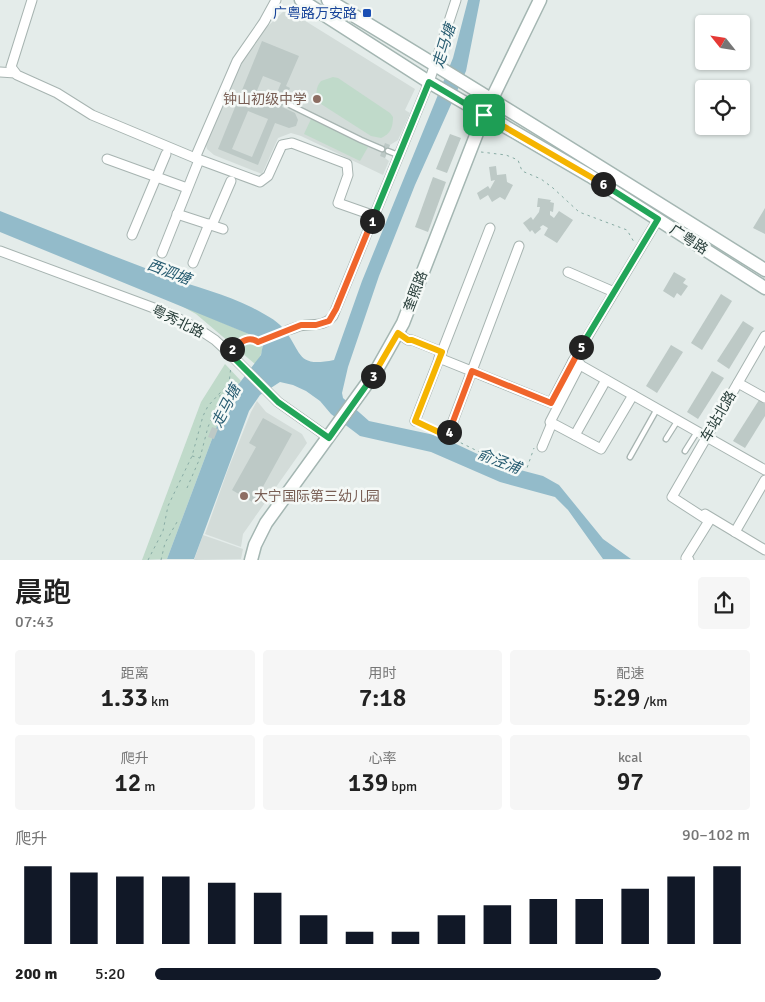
<!DOCTYPE html>
<html lang="zh">
<meta charset="utf-8">
<style>
:root{--surface:#fff;--page:#f6f6f6;--text:#222;--muted:#767676;--accent:#111827}
body{margin:0;font-family:Signika,"Noto Sans SC",sans-serif;background:var(--page);color:var(--text);height:100vh;display:flex;flex-direction:column;font-size:19px;white-space:nowrap}
*{box-sizing:border-box;margin:0}
p{font-size:16px;color:var(--muted)}
.icon{flex:none;width:28px;height:28px;fill:none;stroke:currentColor;stroke-width:2;stroke-linecap:round;stroke-linejoin:round}
.map{position:relative;height:560px;overflow:hidden}
.drawer{display:flex;flex-direction:column;background:var(--surface);flex:1}
.drawer>*{flex:none}
.needle{width:32px;rotate:300deg}
.fabs{position:absolute;left:695px;top:15px;display:grid;gap:10px}
.fabs a{display:grid;place-items:center;width:55px;height:55px;border-radius:5px;background:var(--surface);box-shadow:0 1px 4px #0004;font-size:25px}
.pin{position:absolute;display:grid;place-items:center;width:42px;height:42px;color:#fff;margin:-21px;border-radius:10px;box-shadow:0 2px 8px #0006}
.km{position:absolute;width:25px;height:25px;margin:-12px;border-radius:50%;background:#222;color:#fff;font-size:14px;line-height:25px;text-align:center}
.round{display:grid;place-items:center;flex:none;width:52px;height:52px;border-radius:5px;background:var(--page)}
.head{display:flex;align-items:center;justify-content:space-between;height:85px;padding:0 15px}
h1{font-size:28px;font-weight:600;line-height:38px}
.metrics{display:grid;grid-template-columns:repeat(3,1fr);gap:8px;height:85px;padding:5px 15px}
.metrics div{display:grid;align-content:center;border-radius:5px;background:var(--page);text-align:center}
.metrics b{font-size:25px;font-weight:600}
.metrics small{font-size:14px;font-weight:400}
.metrics p{font-size:14px}
.chart{height:140px;padding:10px 15px}
.chart p{display:flex;justify-content:space-between}
.chart svg{width:100%;height:90px;margin-top:5px;stroke:var(--accent);stroke-width:6}
ul{padding:0 15px;list-style:none;font-size:16px}
li{display:grid;grid-template-columns:80px 60px 1fr;align-items:center;height:38px}
li i{height:12px;border-radius:6px;background:var(--accent)}
.map>svg:first-child{display:block}
.built{fill:#d3dcd9}
.green{fill:#c0daca}
.water{fill:#93bbca}
.building{fill:#bdc9c6;fill-rule:evenodd}
.lines{fill:none;stroke-linecap:round;stroke-linejoin:round}
.lane-casing{stroke:#a7b4b1;stroke-width:7}
.street-casing{stroke:#a7b4b1;stroke-width:11}
.secondary-casing{stroke:#a4b6b2;stroke-width:15}
.path{stroke:#89aca5;stroke-width:1;stroke-dasharray:2.5 4;stroke-linecap:butt}
.lane{stroke:#fff;stroke-width:4.5}
.street{stroke:#fff;stroke-width:9}
.secondary{stroke:#fff;stroke-width:12}
.split-1-casing{stroke:#fff;stroke-width:10}
.split-2-casing{stroke:#fff;stroke-width:10}
.split-3-casing{stroke:#fff;stroke-width:10}
.split-4-casing{stroke:#fff;stroke-width:10}
.split-5-casing{stroke:#fff;stroke-width:10}
.split-6-casing{stroke:#fff;stroke-width:10}
.split-7-casing{stroke:#fff;stroke-width:10}
.split-1{stroke:#22a559;stroke-width:6}
.split-2{stroke:#f0652b;stroke-width:6}
.split-3{stroke:#22a559;stroke-width:6}
.split-4{stroke:#f5b400;stroke-width:6}
.split-5{stroke:#f0652b;stroke-width:6}
.split-6{stroke:#22a559;stroke-width:6}
.split-7{stroke:#f5b400;stroke-width:6}
.transit-dot{fill:#1a4fb4;stroke:#f5f9f7;stroke-width:2}
.education-dot{fill:#8d6e63;stroke:#f5f9f7;stroke-width:2}
.labels{text-anchor:middle;stroke-width:5;stroke-linejoin:round;paint-order:stroke}
.transit-label{font-size:14px;fill:#164399;stroke:#f5f9f7;text-anchor:end}
.education-label{font-size:14px;fill:#785e54;stroke:#f5f9f7;text-anchor:end}
.street-label{font-size:14px;fill:#263c38;stroke:#f5f9f7}
.water-label{font-size:15px;font-style:italic;fill:#275c71;stroke:#f5f9f7}
</style>
<div class="map">
<svg width="765" height="560" viewBox="0 0 765 560">
<rect width="100%" height="100%" fill="#e4ecea"/>
<!-- built -->
<g class="built">
<polygon points="286,9 415,89 405,110 410,113 398,140 390,145 385,158 389,161 383,175 301,136 291,133 278,138 262,174 214,155 207,149 206,145 231,83 248,52 267,27"/>
<polygon points="257,401 266,412 302,434 307,443 243,534 241,547 205,534 227,472 251,412"/>
<polygon points="203,535 243,549 241,559 194,560"/>
</g>
<!-- green -->
<g class="green">
<path d="M333,77L338,78L390,113L393,117C393,126 391,134 381,138L371,136L321,104C315,97 315,88 321,81Z"/>
<polygon points="311,119 368,147 360,161 304,134"/>
<path d="M176,303L261,339C264,348 262,356 255,364L196,314Z"/>
<polygon points="225,364 241,381 231,394 224,407 167,559 142,560 201,402"/>
</g>
<!-- water -->
<path class="water" d="M468,0H480L466,71L415,185L379,276L348,367L342,393L343,398L369,421L439,436L501,465L543,476L559,485L603,539L631,559H603L568,510L555,497L500,482L431,452L360,436L331,414L320,401L306,391L293,385L280,382L260,395L249,411L194,559H167L224,407L231,394L261,355L263,344L261,339L0,232V211C55,233 110,255 166,276C192,286 228,295 251,307C262,313 275,319 283,328C303,352 295,368 334,360L362,281L453,58Z"/>
<!-- building -->
<g class="building">
<path d="M262,41L299,56L286,86L290,88L282,107L295,113L298,120L296,126L289,128L275,123L258,165L218,149ZM263,76L281,83L272,105L254,98ZM248,111L268,119L252,157L232,149Z"/>
<polygon points="450,134 461,138 447,173 436,169"/>
<polygon points="385,143 390,145 385,158 380,156"/>
<polygon points="496,166 497,175 506,174 507,182 513,185 505,200 500,197 492,202 488,195 480,200 477,193 488,186 490,189 495,180 491,181 489,167"/>
<polygon points="433,177 446,182 428,232 415,227"/>
<polygon points="538,198 551,200 550,202 554,203 553,212 550,211 550,215 554,218 559,211 573,220 557,243 544,235 548,228 543,225 540,227 541,229 535,234 532,230 530,232 523,223 531,217 533,220 539,212 540,207 537,207"/>
<polygon points="765,208 765,234 753,228"/>
<polygon points="674,272 686,279 683,283 688,286 681,296 677,293 674,298 663,291"/>
<polygon points="721,294 732,301 702,350 691,343"/>
<polygon points="743,321 754,328 729,369 717,361"/>
<polygon points="671,345 683,352 657,393 646,386"/>
<polygon points="712,371 724,378 698,419 687,412"/>
<polygon points="759,400 765,404 765,416 745,448 733,441"/>
<polygon points="263,418 292,434 254,503 232,490 256,447 249,443"/>
<polygon points="212,427 218,429 214,439 208,437"/>
</g>
<g class="lines">
<!-- lane casing -->
<g class="lane-casing">
<g id="lane">
<polyline points="290,105 361,140 382,149"/>
<polyline points="388,151 398,155"/>
<polyline points="228,352 248,339 258,342 288,330"/>
<polyline points="666,439 678,420"/>
<polyline points="685,451 697,432"/>
<polyline points="630,457 657,409"/>
</g>
</g>
<!-- street casing -->
<g class="street-casing">
<g id="street">
<polyline points="32,0 11,67 17,75 57,93 92,115 195,158 260,182 268,176 282,145 292,143 347,164 348,175 338,203 375,216"/>
<polyline points="0,72 15,73"/>
<polyline points="195,158 237,61 264,22 276,0"/>
<polyline points="107,159 187,188"/>
<polyline points="177,214 223,229"/>
<polyline points="212,225 231,181"/>
<polyline points="132,235 166,154"/>
<polyline points="0,251 170,314 200,330 215,340 228,352 278,402 329,438"/>
<polyline points="162,253 199,160"/>
<polyline points="193,263 209,224"/>
<polyline points="568,272 614,292"/>
<path d="M288,330C292,329 296,327 300,326C313,323 323,328 333,316L429,82L456,0"/>
<polyline points="398,333 408,340 412,340 442,352"/>
<polyline points="439,358 551,403 573,361 658,219"/>
<polyline points="573,361 765,470"/>
<polyline points="580,364 550,422 552,423 601,449 633,395"/>
<polyline points="738,383 765,398"/>
<polyline points="415,421 490,228"/>
<polyline points="575,435 606,380"/>
<polyline points="447,437 519,246"/>
<polyline points="542,447 552,423"/>
<polyline points="705,514 765,550"/>
<polyline points="735,532 765,480"/>
<polyline points="689,560 686,558 709,521 672,497 765,336"/>
</g>
</g>
<!-- secondary casing -->
<g class="secondary-casing">
<g id="secondary">
<polyline points="301,0 429,82 590,176 765,288"/>
<path d="M328,0C475,88 620,179 765,270"/>
<polyline points="251,560 255,545 266,523 376,371 403,323 484,115 540,0"/>
</g>
</g>
<!-- path -->
<g class="path">
<polyline points="481,152 506,155 518,160 522,171 541,179 553,188 579,212 627,230 634,242"/>
<polyline points="423,425 440,433"/>
<path d="M455,440C478,451 501,464 527,468L534,448"/>
<polyline points="192,456 200,458"/>
<polyline points="187,488 200,458 208,427 219,402 220,395"/>
<polyline points="148,560 163,531 168,506 192,456 203,416 208,406 229,383 231,366"/>
<polyline points="161,560 165,543 177,522"/>
</g>
<!-- lane -->
<use href="#lane" class="lane"/>
<!-- street -->
<use href="#street" class="street"/>
<!-- secondary -->
<use href="#secondary" class="secondary"/>
</g>
<g class="lines">
<!-- split-1 casing -->
<g class="split-1-casing">
<polyline id="split-1" points="372,221 429,82 484,115"/>
</g>
<!-- split-2 casing -->
<g class="split-2-casing">
<path id="split-2" d="M232,349C240,343 248,335 258,342L301,325H316L329,321L336,309L372,221"/>
</g>
<!-- split-3 casing -->
<g class="split-3-casing">
<polyline id="split-3" points="232,349 228,352 278,402 329,438 373,376"/>
</g>
<!-- split-4 casing -->
<g class="split-4-casing">
<polyline id="split-4" points="373,376 398,333 408,340 412,340 442,352 415,421 447,436 449,432"/>
</g>
<!-- split-5 casing -->
<g class="split-5-casing">
<polyline id="split-5" points="449,432 472,371 551,403 581,347"/>
</g>
<!-- split-6 casing -->
<g class="split-6-casing">
<polyline id="split-6" points="581,347 658,219 603,184"/>
</g>
<!-- split-7 casing -->
<g class="split-7-casing">
<polyline id="split-7" points="484,115 603,184"/>
</g>
<!-- split-1 -->
<use href="#split-1" class="split-1"/>
<!-- split-2 -->
<use href="#split-2" class="split-2"/>
<!-- split-3 -->
<use href="#split-3" class="split-3"/>
<!-- split-4 -->
<use href="#split-4" class="split-4"/>
<!-- split-5 -->
<use href="#split-5" class="split-5"/>
<!-- split-6 -->
<use href="#split-6" class="split-6"/>
<!-- split-7 -->
<use href="#split-7" class="split-7"/>
</g>
<!-- markers -->
<rect class="transit-dot" x="362" y="8" width="10" height="10" rx="2.5"/>
<g class="education-dot">
<circle cx="317" cy="99" r="5"/>
<circle cx="244" cy="496" r="5"/>
</g>
<g class="labels">
<!-- transit labels -->
<g class="transit-label">
<text x="357" y="18">广粤路万安路</text>
</g>
<!-- education labels -->
<g class="education-label">
<text x="307" y="104">钟山初级中学</text>
<text x="254" y="501" text-anchor="start">大宁国际第三幼儿园</text>
</g>
<!-- street labels -->
<g class="street-label">
<text transform="translate(689 239) rotate(33)" y="5">广粤路</text>
<text transform="translate(415 291) rotate(-69)" y="5">奎照路</text>
<text transform="translate(178 321) rotate(26)" y="5">粤秀北路</text>
<text transform="translate(718 416) rotate(-60)" y="5">车站北路</text>
</g>
<!-- water labels -->
<g class="water-label">
<text transform="translate(444 46) rotate(-73)" y="5">走马塘</text>
<text transform="translate(169 272) rotate(21)" y="5">西泗塘</text>
<text transform="translate(226 406) rotate(-63)" y="5">走马塘</text>
<text transform="translate(499 461) rotate(21)" y="5">俞泾浦</text>
</g>
</g>
</svg>
<div class="fabs">
<a><svg class="needle" viewBox="-14 -14 28 28"><path d="M0-13l5 13h-10z" fill="#e53935"/><path d="M0 13l5-13h-10z" fill="#767676"/></svg></a>
<a><svg class="icon" aria-label="locate" viewBox="0 0 24 24"><circle cx="12" cy="12" r="6"/><path d="M12 2v4M12 18v4M2 12h4M18 12h4"/></svg></a>
</div>
<div class="pin" style="left:484px;top:115px;background:#1e9e55"><svg class="icon" aria-label="arrive" viewBox="0 0 24 24"><path d="M6 21V4h12l-3 4 3 4H6"/></svg></div>
<b class="km" style="left:372px;top:221px">1</b>
<b class="km" style="left:232px;top:349px">2</b>
<b class="km" style="left:373px;top:376px">3</b>
<b class="km" style="left:449px;top:432px">4</b>
<b class="km" style="left:581px;top:347px">5</b>
<b class="km" style="left:603px;top:184px">6</b>
</div>
<section class="drawer">
<div class="head"><div><h1>晨跑</h1><p>07:43</p></div><a class="round"><svg class="icon" aria-label="share" viewBox="0 0 24 24"><path d="M12 15V3M7 8l5-5 5 5M5 13v7h14v-7"/></svg></a></div>
<div class="metrics">
<div><p>距离</p><b>1.33<small> km</small></b></div>
<div><p>用时</p><b>7:18</b></div>
<div><p>配速</p><b>5:29<small> /km</small></b></div>
</div>
<div class="metrics">
<div><p>爬升</p><b>12<small> m</small></b></div>
<div><p>心率</p><b>139<small> bpm</small></b></div>
<div><p>kcal</p><b>97</b></div>
</div>
<div class="chart"><p><span>爬升</span>90–102 m</p>
<svg viewBox="0 0 160 44" preserveAspectRatio="none"><path d="M5 44V6M15 44V9M25 44V11M35 44V11M45 44V14M55 44V19M65 44V30M75 44V38M85 44V38M95 44V30M105 44V25M115 44V22M125 44V22M135 44V17M145 44V11M155 44V6"/></svg>
</div>
<ul>
<li><b>200 m</b>5:20<i style="width:85%"></i></li>
</ul>
</section>
